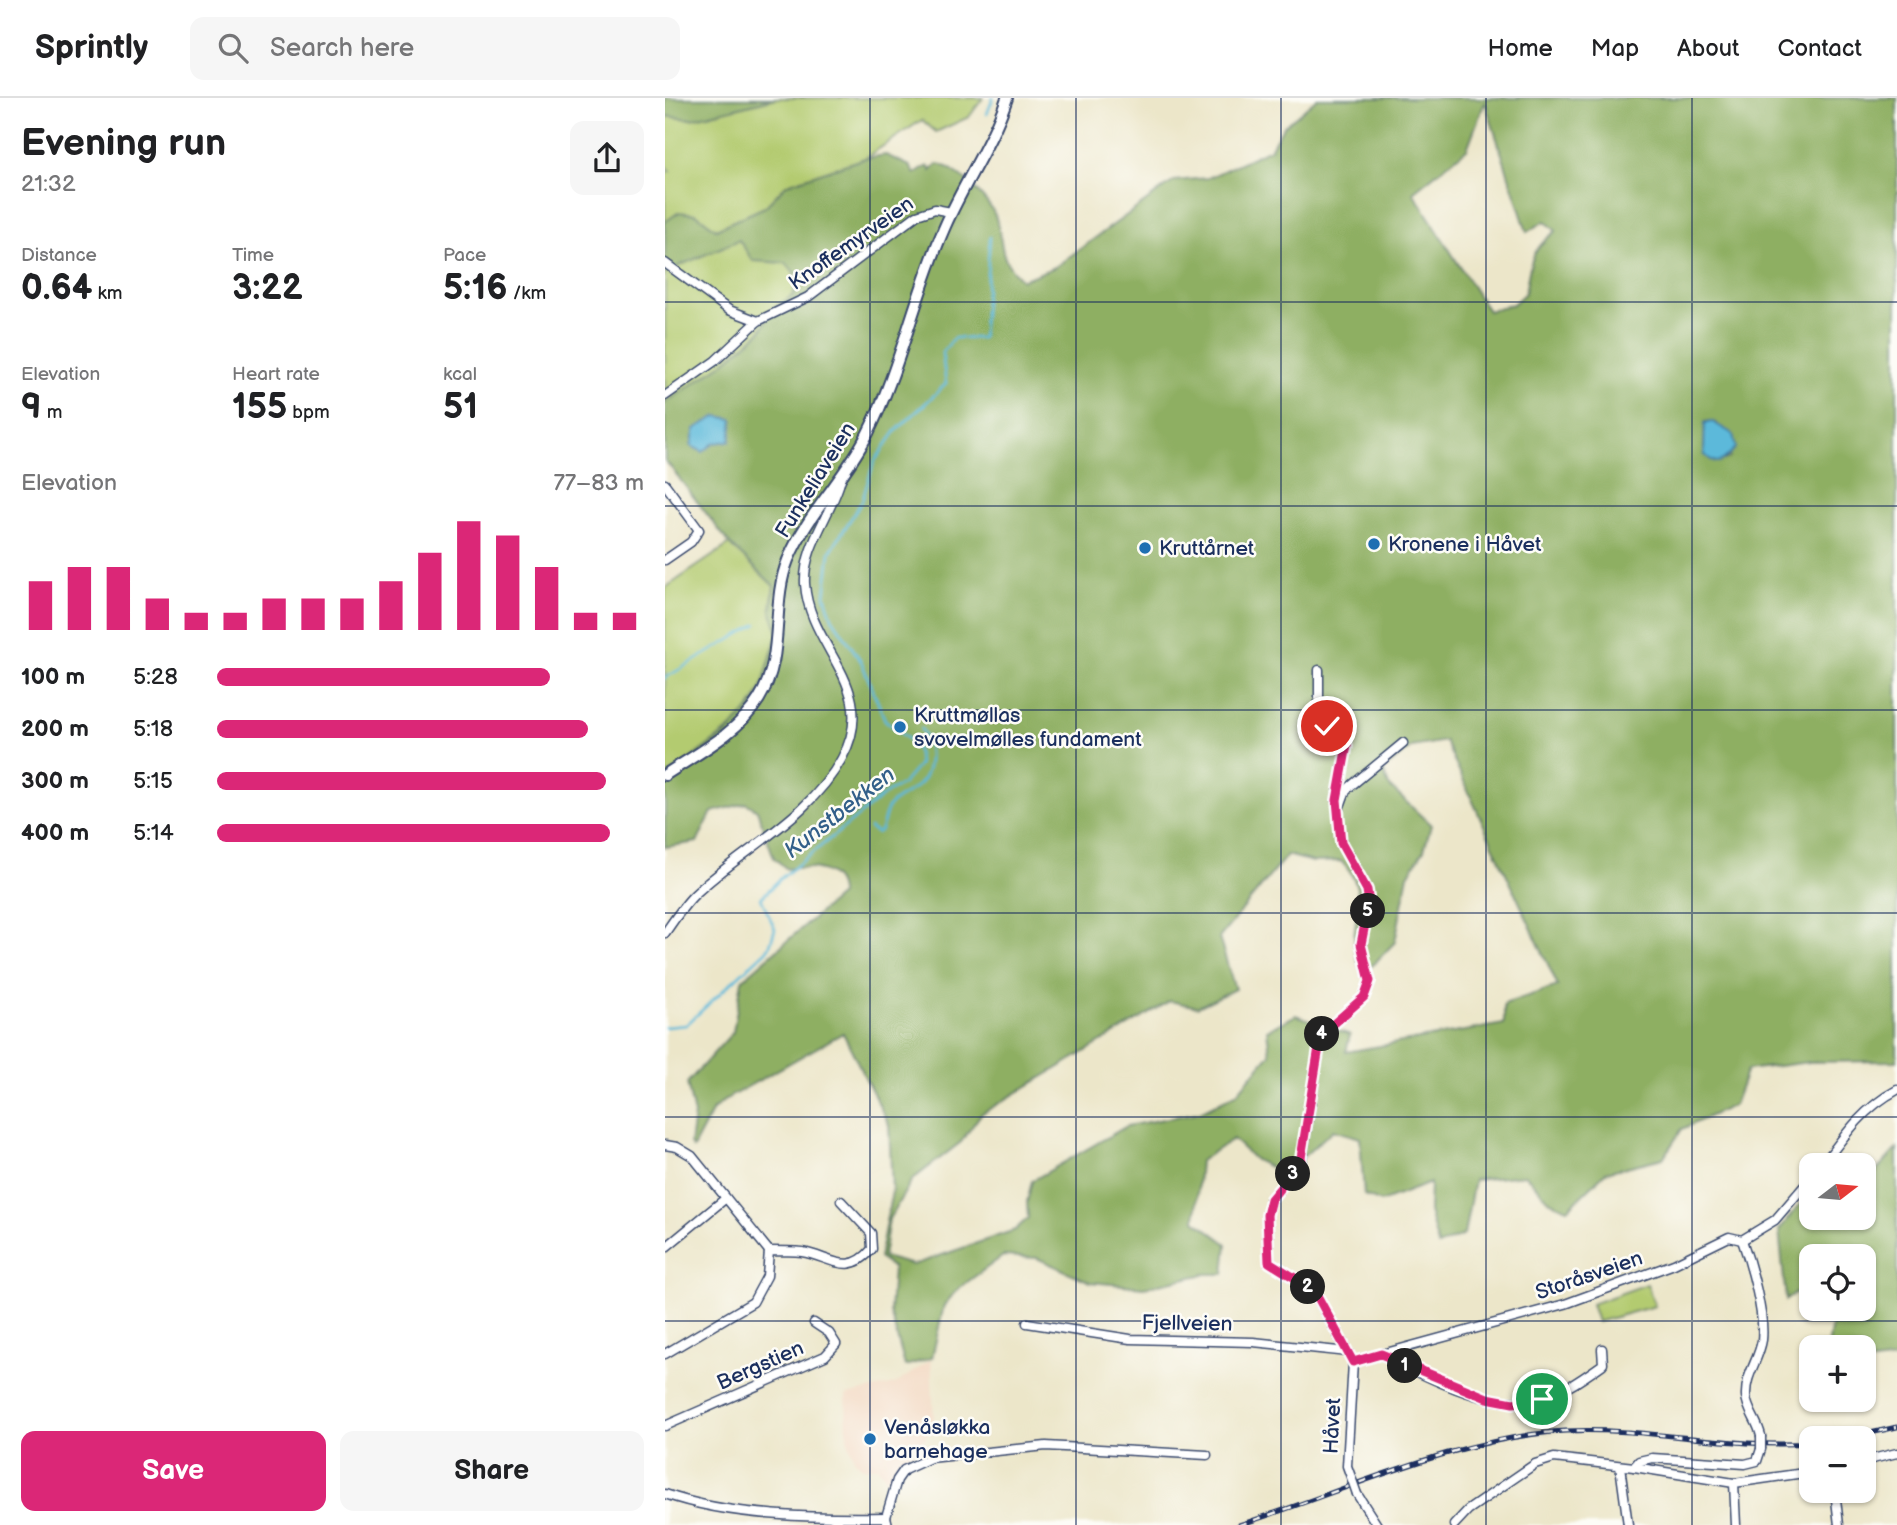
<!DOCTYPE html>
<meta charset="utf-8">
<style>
:root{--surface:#fff;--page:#f6f6f6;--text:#202124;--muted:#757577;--line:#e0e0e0;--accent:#db2777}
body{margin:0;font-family:"Balsamiq Sans",sans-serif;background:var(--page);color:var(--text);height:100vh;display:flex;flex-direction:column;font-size:26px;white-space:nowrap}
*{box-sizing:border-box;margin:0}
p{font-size:23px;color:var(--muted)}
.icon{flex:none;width:38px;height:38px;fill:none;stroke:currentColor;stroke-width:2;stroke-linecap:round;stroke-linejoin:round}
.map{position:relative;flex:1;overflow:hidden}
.drawer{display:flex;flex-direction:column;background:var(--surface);width:665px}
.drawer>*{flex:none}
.needle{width:46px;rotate:74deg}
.buttons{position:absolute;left:1134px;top:1055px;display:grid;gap:14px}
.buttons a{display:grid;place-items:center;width:77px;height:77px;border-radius:14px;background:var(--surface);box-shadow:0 2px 5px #0004;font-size:35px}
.pin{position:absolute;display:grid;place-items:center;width:60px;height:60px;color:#fff;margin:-30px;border:4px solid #fff;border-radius:50%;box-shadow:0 2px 7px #0007}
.km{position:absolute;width:35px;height:35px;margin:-18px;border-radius:50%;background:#222;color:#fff;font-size:19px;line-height:35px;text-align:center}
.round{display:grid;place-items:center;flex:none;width:74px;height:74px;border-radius:14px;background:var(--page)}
.summary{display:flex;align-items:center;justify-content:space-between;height:119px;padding:0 21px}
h1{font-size:38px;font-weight:700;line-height:52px}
.stats{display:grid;grid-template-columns:repeat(3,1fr);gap:10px;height:119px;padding:7px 21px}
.stats div{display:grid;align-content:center}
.stats b{font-size:35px;font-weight:700}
.stats small{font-size:19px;font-weight:400}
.stats p{font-size:19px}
.chart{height:196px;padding:14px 21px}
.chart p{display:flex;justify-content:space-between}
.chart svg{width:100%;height:126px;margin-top:7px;stroke:var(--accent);stroke-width:6}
.primary-button{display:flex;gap:14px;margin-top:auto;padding:14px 21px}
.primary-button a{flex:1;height:80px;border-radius:14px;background:var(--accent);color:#fff;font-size:28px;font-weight:700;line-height:80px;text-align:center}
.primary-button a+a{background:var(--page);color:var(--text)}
ul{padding:0 21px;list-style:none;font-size:23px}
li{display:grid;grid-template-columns:112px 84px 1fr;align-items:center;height:52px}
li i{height:18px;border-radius:9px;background:var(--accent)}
header{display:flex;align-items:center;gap:42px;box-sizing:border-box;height:98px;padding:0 35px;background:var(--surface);border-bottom:2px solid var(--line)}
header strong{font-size:33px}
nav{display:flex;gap:38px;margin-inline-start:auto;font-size:24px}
.search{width:490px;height:63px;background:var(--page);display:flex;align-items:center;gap:18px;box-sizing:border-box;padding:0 24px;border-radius:14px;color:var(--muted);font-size:26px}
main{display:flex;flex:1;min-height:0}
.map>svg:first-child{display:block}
.built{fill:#f2d5bd}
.green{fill:#b3cb70;stroke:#677d67;stroke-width:2}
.forest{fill:#8eaf62;stroke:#546f60;stroke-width:2;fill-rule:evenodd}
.water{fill:#5cb9da;stroke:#3c749c;stroke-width:2}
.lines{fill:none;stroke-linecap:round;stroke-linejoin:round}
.stream{stroke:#5cb9da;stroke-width:2.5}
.street-casing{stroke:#3a4a6e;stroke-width:11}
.secondary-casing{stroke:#3a4a6e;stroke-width:14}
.street{stroke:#fff;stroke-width:8}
.secondary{stroke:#fff;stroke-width:10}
.rail-casing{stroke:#1b2f5e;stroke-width:5}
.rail{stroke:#fdfcf7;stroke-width:2.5;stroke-dasharray:8;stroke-linecap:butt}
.street-bridge-casing{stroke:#3a4a6e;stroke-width:11;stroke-linecap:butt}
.street-bridge{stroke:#fff;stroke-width:8}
.route-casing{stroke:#fff;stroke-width:14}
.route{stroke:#db2777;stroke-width:9}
.grid{fill:none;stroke:#1b2f5e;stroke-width:2;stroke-opacity:0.55}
.poi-dot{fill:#1f6fb2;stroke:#fdfcf7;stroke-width:2.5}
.labels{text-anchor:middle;stroke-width:5;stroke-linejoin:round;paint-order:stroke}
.street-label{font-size:21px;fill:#1b2f5e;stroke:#fdfcf7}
.poi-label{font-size:21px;fill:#1b2f5e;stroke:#fdfcf7;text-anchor:start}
.water-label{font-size:23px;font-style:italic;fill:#325f89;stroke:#fdfcf7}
</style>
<header>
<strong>Sprintly</strong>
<div class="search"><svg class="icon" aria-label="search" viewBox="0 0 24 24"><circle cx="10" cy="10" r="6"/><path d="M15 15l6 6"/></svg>Search here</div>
<nav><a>Home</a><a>Map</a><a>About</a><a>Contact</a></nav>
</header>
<main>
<section class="drawer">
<div class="summary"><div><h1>Evening run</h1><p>21:32</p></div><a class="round"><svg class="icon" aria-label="share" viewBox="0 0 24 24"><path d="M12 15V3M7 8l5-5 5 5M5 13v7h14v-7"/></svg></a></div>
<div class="stats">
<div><p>Distance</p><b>0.64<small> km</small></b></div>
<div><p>Time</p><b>3:22</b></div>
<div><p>Pace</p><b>5:16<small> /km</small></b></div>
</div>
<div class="stats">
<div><p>Elevation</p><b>9<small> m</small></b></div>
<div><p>Heart rate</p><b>155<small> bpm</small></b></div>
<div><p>kcal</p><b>51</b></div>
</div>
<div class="chart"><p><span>Elevation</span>77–83 m</p>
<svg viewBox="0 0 160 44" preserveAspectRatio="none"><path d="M5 44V27M15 44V22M25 44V22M35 44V33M45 44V38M55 44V38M65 44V33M75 44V33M85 44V33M95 44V27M105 44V17M115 44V6M125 44V11M135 44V22M145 44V38M155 44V38"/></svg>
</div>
<ul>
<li><b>100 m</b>5:28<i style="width:78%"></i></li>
<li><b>200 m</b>5:18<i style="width:87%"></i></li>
<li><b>300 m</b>5:15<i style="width:91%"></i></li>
<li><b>400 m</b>5:14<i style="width:92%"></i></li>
</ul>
<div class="primary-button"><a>Save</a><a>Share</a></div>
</section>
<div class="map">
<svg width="1232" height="1427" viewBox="0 0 1232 1427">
<rect width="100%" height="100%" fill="#fdfcf7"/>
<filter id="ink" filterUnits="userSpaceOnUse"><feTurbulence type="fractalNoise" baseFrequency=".0143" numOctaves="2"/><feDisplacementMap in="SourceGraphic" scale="14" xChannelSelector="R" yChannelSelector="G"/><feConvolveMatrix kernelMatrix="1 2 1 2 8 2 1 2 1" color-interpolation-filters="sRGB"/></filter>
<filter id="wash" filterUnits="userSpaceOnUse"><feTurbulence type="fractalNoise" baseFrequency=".00686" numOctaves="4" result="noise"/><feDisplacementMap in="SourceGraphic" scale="28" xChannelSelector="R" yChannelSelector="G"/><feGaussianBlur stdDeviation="1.57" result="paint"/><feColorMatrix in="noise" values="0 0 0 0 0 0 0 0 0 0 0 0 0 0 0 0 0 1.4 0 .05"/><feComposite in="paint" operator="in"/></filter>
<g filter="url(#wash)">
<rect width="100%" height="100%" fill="#ece6c9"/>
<!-- built -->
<polygon class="built" points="266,1262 269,1327 250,1353 235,1362 225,1384 212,1369 198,1369 190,1363 182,1340 181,1297 230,1286"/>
<!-- green -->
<g class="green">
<polygon points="111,0 318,0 304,19 271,34 257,22 200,60 122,86 100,109 51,131 31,116 0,124 0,74 5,73 0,67 0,18 26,21"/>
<polygon points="74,141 121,165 134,181 128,197 108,212 95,234 56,267 0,305 0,174"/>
<polygon points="65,446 109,488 106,513 113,534 102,582 79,620 0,680 0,490"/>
<polygon points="982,1186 990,1208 932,1224 926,1206"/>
</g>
<!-- forest -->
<g class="forest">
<polygon points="0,0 111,0 26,21 0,18"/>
<path d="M652,0H1232V963L1144,964L1082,972L1069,1007L1017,1031L998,1060L941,1074L903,1111L886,1104L860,1077L809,1082L799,1137L773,1148L764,1113L765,1085L716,1104L699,1097L695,1040L668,1032L619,1076L590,1062L568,1041L535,1063L530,1122L562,1146L559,1176H541L479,1189L425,1184L372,1160L338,1158L294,1190L279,1207L267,1260L240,1268L225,1214L228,1170L214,1160L227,1093L224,1027L178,935L61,1001L48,1012L28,1050L25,1046L29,1017L22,985L68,934L77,882L175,797C175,768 143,768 122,771L109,760L92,712L81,705L47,714L32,744L0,749V680L59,638L93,602L113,534L106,513L109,488L65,446L0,362V305L56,267L95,234L108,211L128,197L134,181L121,165L88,163L74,142L0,174V124L14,114L31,116L51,131L100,109L122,86L200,60L221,57L245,68L250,76L263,68L266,73L273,66C290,68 326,104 331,120C340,150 332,160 357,182L390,169L509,83L543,80L605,51L618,29ZM820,4L862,134L880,123L891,133C864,154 866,163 860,195L848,206L823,213L748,94L802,51ZM1046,323L1052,326L1065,360L1059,362L1039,352L1040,324ZM780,643L893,888L839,906V926L681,954L685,937L631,917L602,932L605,956L571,996L535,1014L462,1028L367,1083L362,1104L363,1120L350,1132L248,1167L218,1159L224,1121L247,1082L296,1044L316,1016L505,903L533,909L570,891L554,840L622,757L648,764L676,763C709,798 683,818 691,856C692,863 696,870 698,877L730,844L743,777L759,752L766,727L724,688L718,672L747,649Z"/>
<polygon points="1232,1050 1232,1261 1199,1265 1199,1250 1163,1249 1167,1226 1183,1211 1199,1211 1199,1158 1146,1158 1146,1184 1121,1202 1114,1132 1145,1094 1146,1120 1199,1120 1199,1087"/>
</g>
<!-- water -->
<g class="water">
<polygon points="52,318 68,321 65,343 49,345 38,354 26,348 30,331"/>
<path d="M1046,323L1068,336L1071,350C1060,359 1055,373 1039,356L1040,325Z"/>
</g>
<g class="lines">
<!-- stream -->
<g class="stream">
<polyline points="322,16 328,0"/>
<polyline points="0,580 92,526"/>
<path d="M205,730L211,735L215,733C220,725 219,713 225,707C232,700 240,697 248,691C268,679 268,648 256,631"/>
<polyline points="0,929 21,927 104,850 110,831 96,800 115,781 223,694 237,687 254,667 253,655 248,645 220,622 196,563 167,520 160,497 165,454 197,403 209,364 231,333 281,286 277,255 289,240 317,240 325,139"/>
</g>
</g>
</g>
<g filter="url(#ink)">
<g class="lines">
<!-- street casing -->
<g class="street-casing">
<g id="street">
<polyline points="0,165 64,212 93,223"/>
<polyline points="0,298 50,263 93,223 143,199 252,117 270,111 286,114"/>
<polyline points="0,386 34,432 26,444 0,462"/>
<polyline points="654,572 654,607 659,624 682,647 672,702 676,745 702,792 704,806 696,846 705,883 699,899 656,937 636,1066 606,1101 602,1117 604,1164 649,1193 688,1264 682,1368 686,1379"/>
<polyline points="674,711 681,692 738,645"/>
<path d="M0,835C9,822 18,808 29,797C77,751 145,720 177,660C216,589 144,551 140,486C138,448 167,416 176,381"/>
<polyline points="0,1047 12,1049 27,1058 104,1153"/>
<path d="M1157,1068C1179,1038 1198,1010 1232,992"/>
<path d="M1077,1142C1086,1167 1100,1216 1097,1242C1094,1262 1080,1277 1081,1298C1082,1313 1093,1323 1096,1338"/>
<polyline points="0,1150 61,1100"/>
<polyline points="362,1225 465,1241 588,1244 683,1254"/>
<path d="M0,1256L88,1204L102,1178L104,1153C115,1153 126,1153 137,1154C164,1158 183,1180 207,1151L206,1135L176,1103"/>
<path d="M716,1256C755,1276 822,1311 866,1303C892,1299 917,1281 938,1266L937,1251"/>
<polyline points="688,1264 900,1206 1009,1166 1064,1139 1077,1142 1110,1122 1146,1080"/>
<polyline points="0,1328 160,1258 171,1246 164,1235 149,1225"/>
<polyline points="1199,1363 1232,1355"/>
<polyline points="955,1368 963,1427"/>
<polyline points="969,1369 974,1363 987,1360 1080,1366 1092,1363 1096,1351"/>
<polyline points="1069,1385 1071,1427"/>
<polyline points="1170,1393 1174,1427"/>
<path d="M0,1396C65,1419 152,1420 221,1419L223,1427"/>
<polyline points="692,1396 712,1427"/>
<polyline points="221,1419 232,1382 239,1372 265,1360 381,1348 542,1357"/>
<polyline points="789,1427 803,1412 870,1366 889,1360 969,1369 1069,1385 1146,1374"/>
</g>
</g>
<!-- secondary casing -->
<g class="secondary-casing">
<path id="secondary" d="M0,677C33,655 73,635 94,601C121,557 105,507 123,462C142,416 180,381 202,337C235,272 249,200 278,133C297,87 326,48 342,0"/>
</g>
<!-- street -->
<use href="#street" class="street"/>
<!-- secondary -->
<use href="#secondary" class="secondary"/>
<!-- rail casing -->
<g class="rail-casing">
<g id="rail">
<polyline points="1183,1340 1232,1329"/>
<path d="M574,1427C678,1394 793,1339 901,1333C983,1329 1064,1351 1146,1345"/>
</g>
</g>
<!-- rail -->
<use href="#rail" class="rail"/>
<!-- street-bridge casing -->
<g class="street-bridge-casing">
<g id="street-bridge">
<polyline points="1096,1351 1096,1338"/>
<polyline points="686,1379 692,1396"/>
</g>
</g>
<!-- street-bridge -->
<use href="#street-bridge" class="street-bridge"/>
</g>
</g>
<g class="lines" filter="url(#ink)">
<!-- route casing -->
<g class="route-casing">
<polyline id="route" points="662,628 682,647 672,702 676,745 702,792 704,806 696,846 705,883 699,899 656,937 635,1066 606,1101 602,1117 604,1164 649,1192 688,1264 716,1256 822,1300 848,1305 877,1301"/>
</g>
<!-- route -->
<use href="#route" class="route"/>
</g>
<!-- grid -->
<path class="grid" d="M205,0V1427M411,0V1427M616,0V1427M821,0V1427M1027,0V1427M0,204H1232M0,408H1232M0,612H1232M0,815H1232M0,1019H1232M0,1223H1232"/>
<!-- markers -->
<g class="poi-dot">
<circle cx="709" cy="446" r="7"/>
<circle cx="480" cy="450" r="7"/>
<circle cx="235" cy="629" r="7"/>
<circle cx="205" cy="1341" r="7"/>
</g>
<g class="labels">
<!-- street labels -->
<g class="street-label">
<text transform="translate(186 145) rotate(-35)" y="7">Knoffemyrveien</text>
<text transform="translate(150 382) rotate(-58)" y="7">Funkeliaveien</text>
<text transform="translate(924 1177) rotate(-19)" y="7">Storåsveien</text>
<text transform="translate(522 1225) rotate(1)" y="7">Fjellveien</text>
<text transform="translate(95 1267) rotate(-24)" y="7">Bergstien</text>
<text transform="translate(667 1328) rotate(-87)" y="7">Håvet</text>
</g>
<!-- poi labels -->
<g class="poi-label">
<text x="723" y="453">Kronene i Håvet</text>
<text x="494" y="457">Kruttårnet</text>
<text x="249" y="624">Kruttmøllas<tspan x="249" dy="24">svovelmølles fundament</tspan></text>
<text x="219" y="1336">Venåsløkka<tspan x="219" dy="24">barnehage</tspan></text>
</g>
<!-- water labels -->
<g class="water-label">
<text transform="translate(174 714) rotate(-38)" y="8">Kunstbekken</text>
</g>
</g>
</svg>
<div class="buttons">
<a><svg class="needle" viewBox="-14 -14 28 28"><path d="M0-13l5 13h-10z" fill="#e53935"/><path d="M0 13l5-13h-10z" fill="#757577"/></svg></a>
<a><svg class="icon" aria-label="locate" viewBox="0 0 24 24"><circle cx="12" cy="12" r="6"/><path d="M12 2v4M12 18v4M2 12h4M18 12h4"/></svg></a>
<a>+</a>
<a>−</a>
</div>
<div class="pin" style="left:877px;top:1301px;background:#1e9e55"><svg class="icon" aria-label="arrive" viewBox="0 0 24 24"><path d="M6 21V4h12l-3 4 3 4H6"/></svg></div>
<div class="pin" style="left:662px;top:628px;background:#d93025"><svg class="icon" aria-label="check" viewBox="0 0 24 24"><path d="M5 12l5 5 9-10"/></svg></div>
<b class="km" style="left:740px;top:1268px">1</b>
<b class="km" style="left:643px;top:1189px">2</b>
<b class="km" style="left:628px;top:1076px">3</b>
<b class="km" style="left:657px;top:936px">4</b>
<b class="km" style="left:703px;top:813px">5</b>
</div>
</main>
